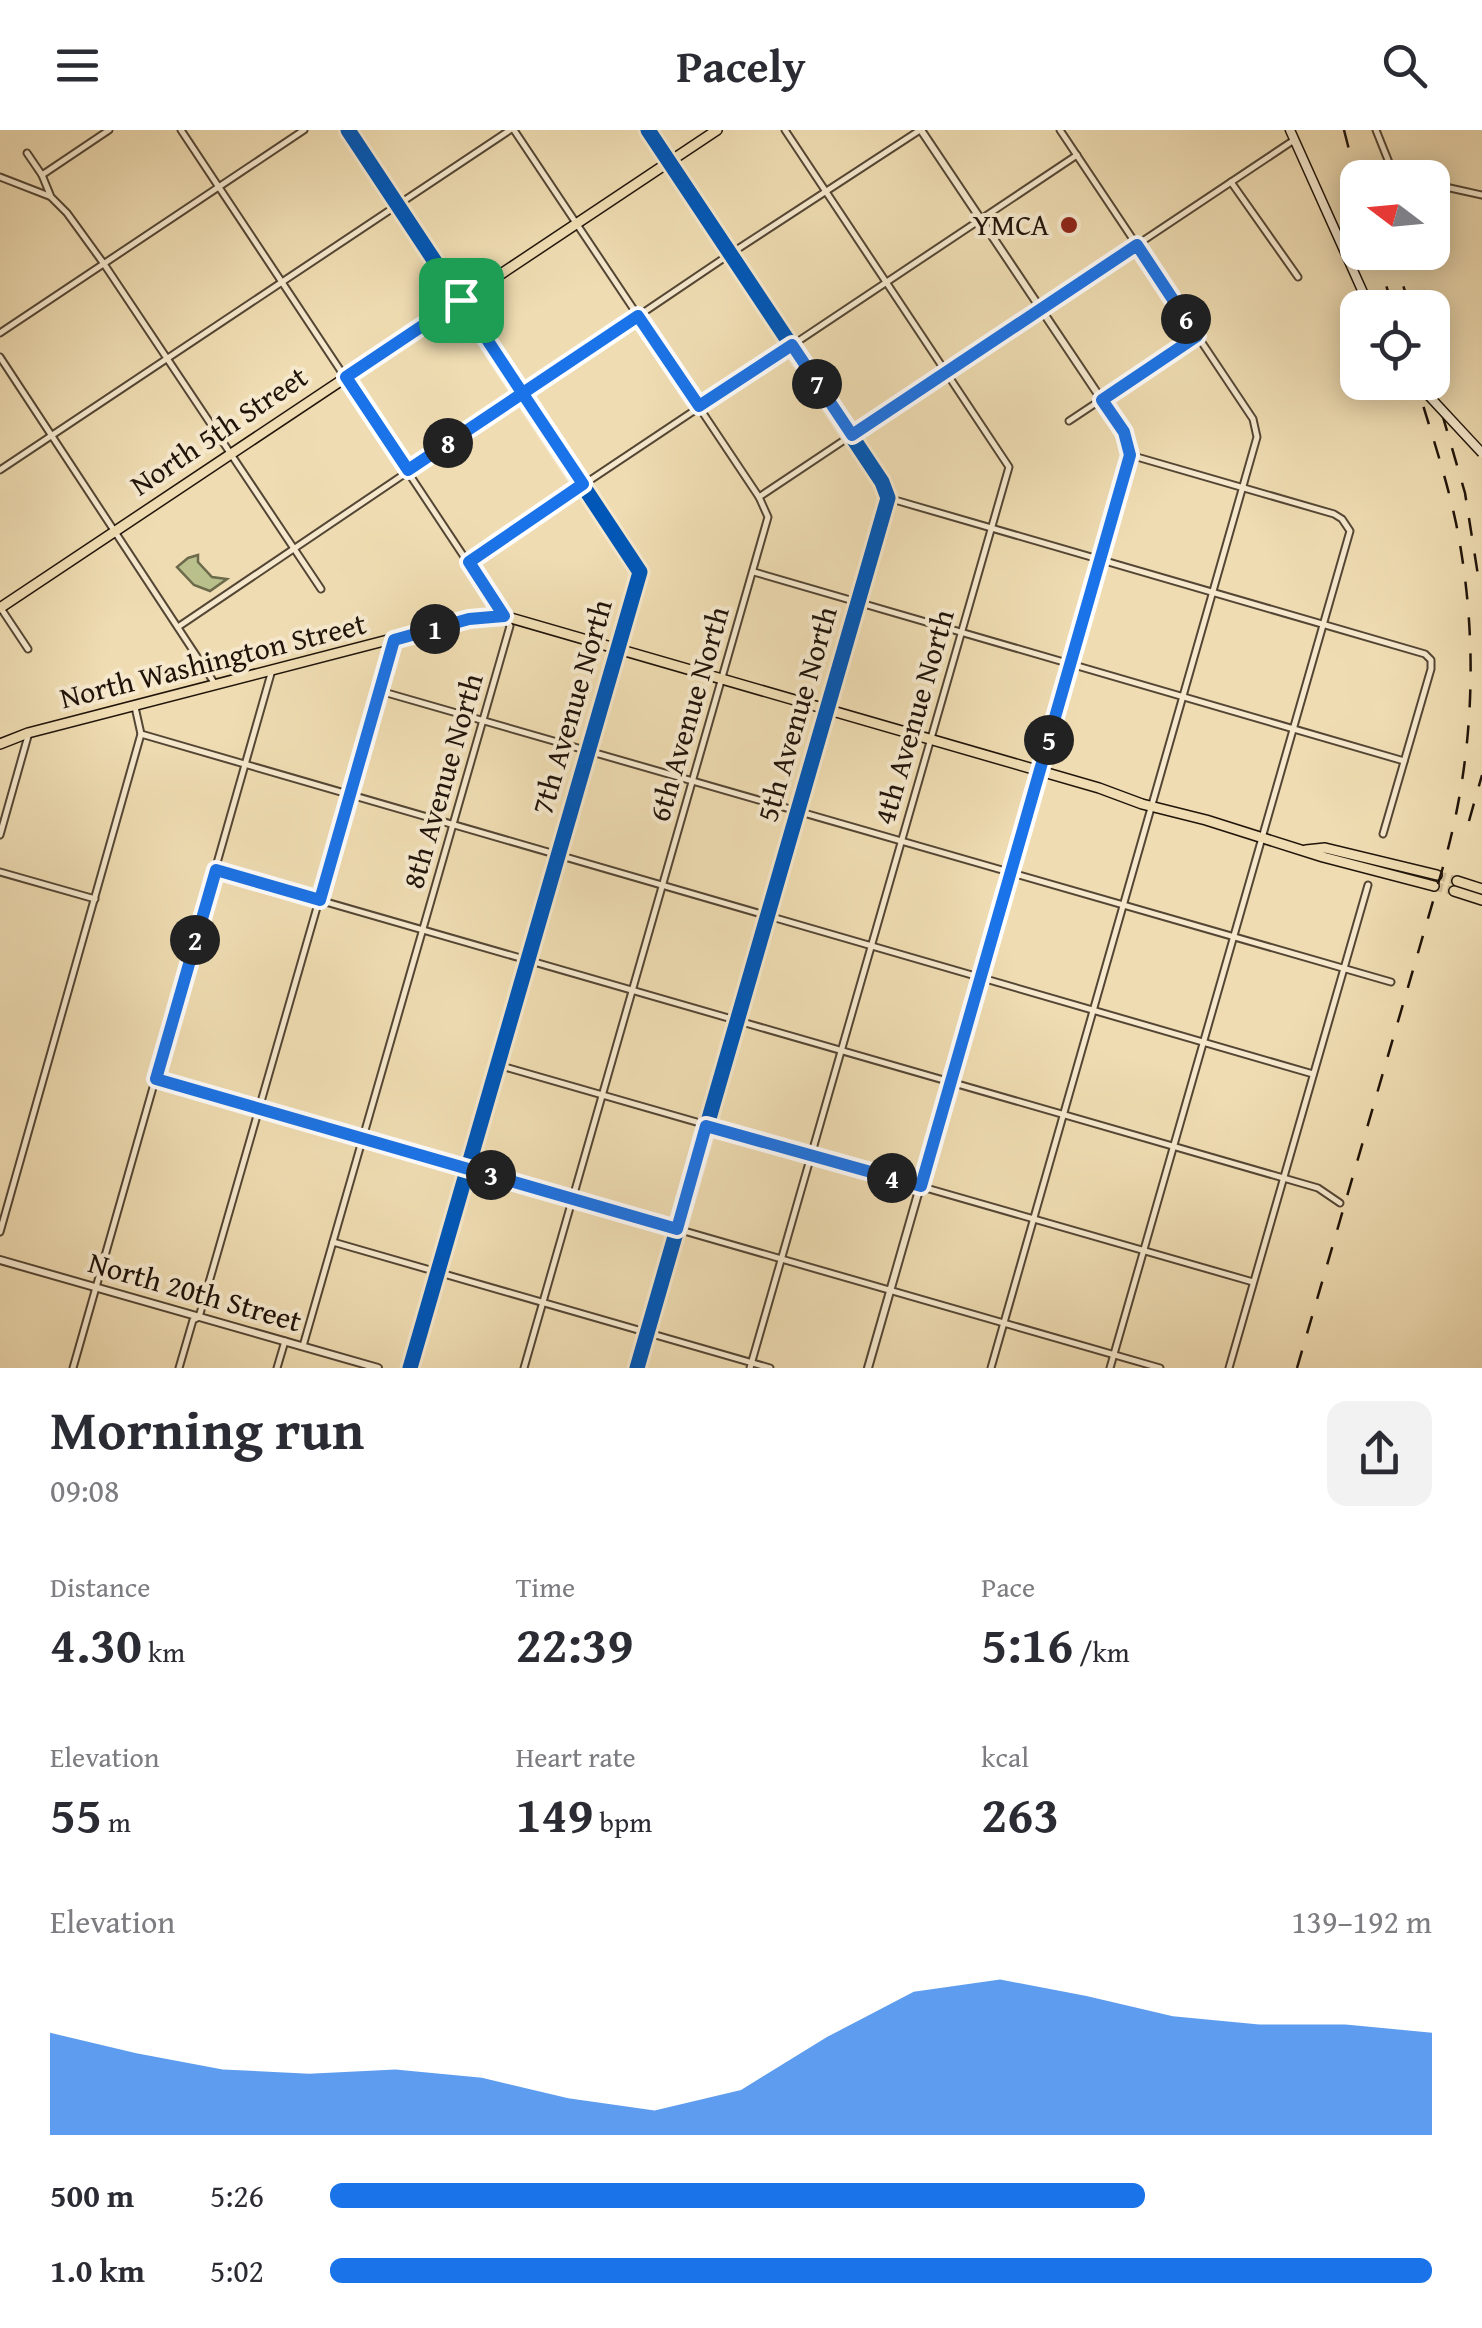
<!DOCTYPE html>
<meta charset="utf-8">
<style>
:root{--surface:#fff;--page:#f2f2f3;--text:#2b2b33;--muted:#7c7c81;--accent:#1a73e8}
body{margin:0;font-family:"Gentium Book Plus",serif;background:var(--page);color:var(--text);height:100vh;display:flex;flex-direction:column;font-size:38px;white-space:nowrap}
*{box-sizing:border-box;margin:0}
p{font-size:32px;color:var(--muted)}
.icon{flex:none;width:55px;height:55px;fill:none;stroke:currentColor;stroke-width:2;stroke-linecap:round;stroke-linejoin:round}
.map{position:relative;height:1238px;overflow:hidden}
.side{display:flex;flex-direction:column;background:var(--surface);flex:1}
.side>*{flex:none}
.needle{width:65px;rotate:286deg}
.tools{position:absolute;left:1340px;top:30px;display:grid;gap:20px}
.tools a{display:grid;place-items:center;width:110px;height:110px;border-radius:20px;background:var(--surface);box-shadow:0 5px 25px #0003;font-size:50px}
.pin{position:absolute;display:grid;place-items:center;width:85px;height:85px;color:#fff;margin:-42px;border-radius:20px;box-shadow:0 5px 15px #0006}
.km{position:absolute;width:50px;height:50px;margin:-25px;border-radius:50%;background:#222;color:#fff;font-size:28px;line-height:50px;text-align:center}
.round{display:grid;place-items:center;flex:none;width:105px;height:105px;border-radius:20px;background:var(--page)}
.head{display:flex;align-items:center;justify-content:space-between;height:170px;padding:0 50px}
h1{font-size:55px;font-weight:700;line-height:75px}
.metrics{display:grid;grid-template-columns:repeat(3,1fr);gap:15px;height:170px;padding:10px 50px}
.metrics div{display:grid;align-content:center}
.metrics b{font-size:50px;font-weight:700}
.metrics small{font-size:28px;font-weight:400}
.metrics p{font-size:28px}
.chart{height:280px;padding:20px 50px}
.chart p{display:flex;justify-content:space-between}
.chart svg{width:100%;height:180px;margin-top:10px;fill:var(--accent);opacity:.7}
ul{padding:0 50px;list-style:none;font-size:32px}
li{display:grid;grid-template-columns:160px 120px 1fr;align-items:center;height:75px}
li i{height:25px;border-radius:12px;background:var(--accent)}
header{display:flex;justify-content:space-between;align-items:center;height:130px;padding:0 50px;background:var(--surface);font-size:45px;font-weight:700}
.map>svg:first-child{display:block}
.green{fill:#b9c08c;stroke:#6c6a4b;stroke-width:2.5}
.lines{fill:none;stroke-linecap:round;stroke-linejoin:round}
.primary-tunnel{stroke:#d0be99;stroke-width:9;stroke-dasharray:9 4.5;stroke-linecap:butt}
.minor-casing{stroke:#544634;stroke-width:9}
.tertiary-casing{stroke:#544634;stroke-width:10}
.secondary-casing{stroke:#20140a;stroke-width:11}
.primary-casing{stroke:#20140a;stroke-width:12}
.minor{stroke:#f5e8cd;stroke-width:5}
.tertiary{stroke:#f5e8cd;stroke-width:6}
.secondary{stroke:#f5e8cd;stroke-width:8}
.primary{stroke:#efdcb2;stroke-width:9}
.rail{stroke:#20140a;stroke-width:2.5;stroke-dasharray:18 18;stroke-linecap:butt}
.secondary-bridge-casing{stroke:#20140a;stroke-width:11;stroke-linecap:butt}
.secondary-bridge{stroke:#f5e8cd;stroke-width:8}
.cycleway-casing{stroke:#f5e8cd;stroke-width:21}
.cycleway{stroke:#0057b8;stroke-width:15}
.route-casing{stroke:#fff;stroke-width:20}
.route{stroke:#1a73e8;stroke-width:12}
.poi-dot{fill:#8f2418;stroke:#f5e8cd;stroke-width:4}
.labels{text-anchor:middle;stroke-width:8;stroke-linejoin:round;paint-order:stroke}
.poi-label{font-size:30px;fill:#20140a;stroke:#f5e8cd;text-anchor:end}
.street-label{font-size:30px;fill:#20140a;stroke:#f5e8cd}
</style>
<header><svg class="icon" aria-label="menu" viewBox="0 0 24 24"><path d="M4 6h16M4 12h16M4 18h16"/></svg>Pacely<svg class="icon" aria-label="search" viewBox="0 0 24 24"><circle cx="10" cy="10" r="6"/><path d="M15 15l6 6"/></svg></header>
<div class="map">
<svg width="1482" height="1238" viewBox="0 0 1482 1238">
<rect width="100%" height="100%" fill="#efdcb2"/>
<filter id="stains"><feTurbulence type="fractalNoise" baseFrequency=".002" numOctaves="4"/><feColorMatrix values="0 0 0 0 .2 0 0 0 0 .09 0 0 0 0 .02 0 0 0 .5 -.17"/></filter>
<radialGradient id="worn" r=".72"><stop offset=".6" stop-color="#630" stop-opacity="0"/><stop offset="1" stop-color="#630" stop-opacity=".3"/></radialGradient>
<!-- green -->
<polygon class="green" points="198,425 198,432 212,447 227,449 210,461 194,455 177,437 188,428"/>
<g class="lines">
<!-- primary-tunnel -->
<g class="primary-tunnel">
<polyline points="1437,745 1457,751"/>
<polyline points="1434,756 1454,761"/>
</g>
<!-- minor casing -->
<g class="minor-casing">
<g id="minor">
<polyline points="181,0 510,496 303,1216"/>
<polyline points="348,0 640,442 410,1238"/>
<polyline points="514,0 759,367 768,387 524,1238"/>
<polyline points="1376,0 1390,35 1407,48"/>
<polyline points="27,23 42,45 51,67 67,83 104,134 321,459"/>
<polyline points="42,45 109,0"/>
<polyline points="0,47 49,66"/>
<polyline points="1231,52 1298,147"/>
<polyline points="1432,54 1482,65"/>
<polyline points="0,203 304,0"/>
<polyline points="0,227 215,554"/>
<polyline points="1069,291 1197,206"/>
<polyline points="0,340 510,0"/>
<polyline points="759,367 1294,10"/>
<polyline points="888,368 1425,524 1431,530 1431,539 1383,704"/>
<polyline points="469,431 1077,25"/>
<polyline points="754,442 1404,631"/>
<polyline points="0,477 28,519"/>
<polyline points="178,497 730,124 920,0"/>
<polyline points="380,561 1391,852"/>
<polyline points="141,604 1313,944"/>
<polyline points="0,705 28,606"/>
<polyline points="215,740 1318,1058 1340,1073"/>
<polyline points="0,742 95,769"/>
<polyline points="498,935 1253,1152"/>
<polyline points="156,949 1160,1238"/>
<polyline points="0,1102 141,604 135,577"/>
<polyline points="333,1112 770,1238"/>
<polyline points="73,1238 272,540"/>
<polyline points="179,1238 193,1190 199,1187 394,510"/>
<polyline points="277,1238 285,1211"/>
<polyline points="637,1238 888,368 882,352 648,0"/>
<polyline points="750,1238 1009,337 785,0"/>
<polyline points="991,1238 1257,307 1253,289 1060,0"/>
<polyline points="1110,1238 1350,401 1342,389 1334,384 1130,325"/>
<polyline points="1229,1238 1368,755"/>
</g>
</g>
<!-- tertiary casing -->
<g class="tertiary-casing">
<g id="tertiary">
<polyline points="0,1130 378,1238"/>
<polyline points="868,1238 1130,325 1124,303 921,0"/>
</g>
</g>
<!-- secondary casing -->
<g class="secondary-casing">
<polyline id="secondary" points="1290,0 1370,178"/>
</g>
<!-- primary casing -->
<g class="primary-casing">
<g id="primary">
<polyline points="0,478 717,0"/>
<polyline points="0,614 28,603 469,489 504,486 1099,658 1142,674 1206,690 1323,727 1434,756"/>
<polyline points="1306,720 1325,718 1437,745"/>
<polyline points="1457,751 1482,759"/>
<polyline points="1454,761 1482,770"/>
</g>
</g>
<!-- minor -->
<use href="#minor" class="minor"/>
<!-- tertiary -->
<use href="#tertiary" class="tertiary"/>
<!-- secondary -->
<use href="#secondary" class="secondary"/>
<!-- primary -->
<use href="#primary" class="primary"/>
<!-- rail -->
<g class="rail">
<polyline points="1344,0 1358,55"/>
<polyline points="1376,122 1393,178"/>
<polyline points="1393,122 1410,178"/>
<polyline points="1432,249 1465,363 1480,458"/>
<polyline points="1469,691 1482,645"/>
<path d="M1297,1238L1443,737C1475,626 1479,507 1456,393C1446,346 1430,299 1416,252"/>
</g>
<!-- secondary-bridge casing -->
<g class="secondary-bridge-casing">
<polyline id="secondary-bridge" points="1416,252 1482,323"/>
</g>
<!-- secondary-bridge -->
<use href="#secondary-bridge" class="secondary-bridge"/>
<!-- cycleway casing -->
<g class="cycleway-casing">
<g id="cycleway">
<polyline points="348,0 640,442 410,1238"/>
<polyline points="637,1238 888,368 882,352 648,0"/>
</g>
</g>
<!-- cycleway -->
<use href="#cycleway" class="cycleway"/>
</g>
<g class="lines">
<!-- route casing -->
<g class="route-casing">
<polyline id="route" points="461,170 519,258 583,354 469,432 504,486 469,489 394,510 320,770 216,740 156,949 677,1099 706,996 921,1056 1130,325 1124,302 1102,270 1197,206 1137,115 852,305 792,215 699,276 638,186 408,340 346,247 461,170"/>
</g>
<!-- route -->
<use href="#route" class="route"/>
</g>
<!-- markers -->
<circle class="poi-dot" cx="1069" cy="95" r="10"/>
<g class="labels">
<!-- poi labels -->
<g class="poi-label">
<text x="1049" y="105">YMCA</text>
</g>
<!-- street labels -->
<g class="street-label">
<text transform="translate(219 301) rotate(-34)" y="10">North 5th Street</text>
<text transform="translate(213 531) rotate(-14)" y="10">North Washington Street</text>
<text transform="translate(572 577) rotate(-74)" y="10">7th Avenue North</text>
<text transform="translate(689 584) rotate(-74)" y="10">6th Avenue North</text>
<text transform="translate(797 584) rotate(-74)" y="10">5th Avenue North</text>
<text transform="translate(914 587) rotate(-74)" y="10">4th Avenue North</text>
<text transform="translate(443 651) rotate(-74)" y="10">8th Avenue North</text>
<text transform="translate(195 1162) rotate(16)" y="10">North 20th Street</text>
</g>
</g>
<rect width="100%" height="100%" filter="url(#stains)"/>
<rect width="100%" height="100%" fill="url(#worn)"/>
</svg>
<div class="tools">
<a><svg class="needle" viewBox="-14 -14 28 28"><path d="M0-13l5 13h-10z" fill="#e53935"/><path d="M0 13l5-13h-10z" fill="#7c7c81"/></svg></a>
<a><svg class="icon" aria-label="locate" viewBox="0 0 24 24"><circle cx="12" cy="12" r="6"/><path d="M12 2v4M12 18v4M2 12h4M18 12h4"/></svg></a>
</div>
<div class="pin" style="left:461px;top:170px;background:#1e9e55"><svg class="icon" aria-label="arrive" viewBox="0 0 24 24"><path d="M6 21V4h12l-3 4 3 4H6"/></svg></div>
<b class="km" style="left:435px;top:499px">1</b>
<b class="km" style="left:195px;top:810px">2</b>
<b class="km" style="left:491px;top:1045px">3</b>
<b class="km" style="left:892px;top:1048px">4</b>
<b class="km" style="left:1049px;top:610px">5</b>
<b class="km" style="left:1186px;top:189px">6</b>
<b class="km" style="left:817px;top:254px">7</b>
<b class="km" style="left:448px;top:313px">8</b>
</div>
<section class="side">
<div class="head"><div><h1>Morning run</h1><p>09:08</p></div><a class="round"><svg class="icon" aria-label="share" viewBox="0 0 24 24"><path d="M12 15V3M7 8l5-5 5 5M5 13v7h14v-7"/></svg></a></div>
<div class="metrics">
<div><p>Distance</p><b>4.30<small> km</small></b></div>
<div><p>Time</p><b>22:39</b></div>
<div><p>Pace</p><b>5:16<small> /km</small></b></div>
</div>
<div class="metrics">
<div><p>Elevation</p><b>55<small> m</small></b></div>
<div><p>Heart rate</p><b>149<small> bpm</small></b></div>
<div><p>kcal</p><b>263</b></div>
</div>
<div class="chart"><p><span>Elevation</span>139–192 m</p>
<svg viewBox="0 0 160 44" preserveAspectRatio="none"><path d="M0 44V19L10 24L20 28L30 29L40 28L50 30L60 35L70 38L80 33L90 20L100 9L110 6L120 10L130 15L140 17L150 17L160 19V44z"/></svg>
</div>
<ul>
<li><b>500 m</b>5:26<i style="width:74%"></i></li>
<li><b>1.0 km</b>5:02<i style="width:100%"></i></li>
</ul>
</section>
